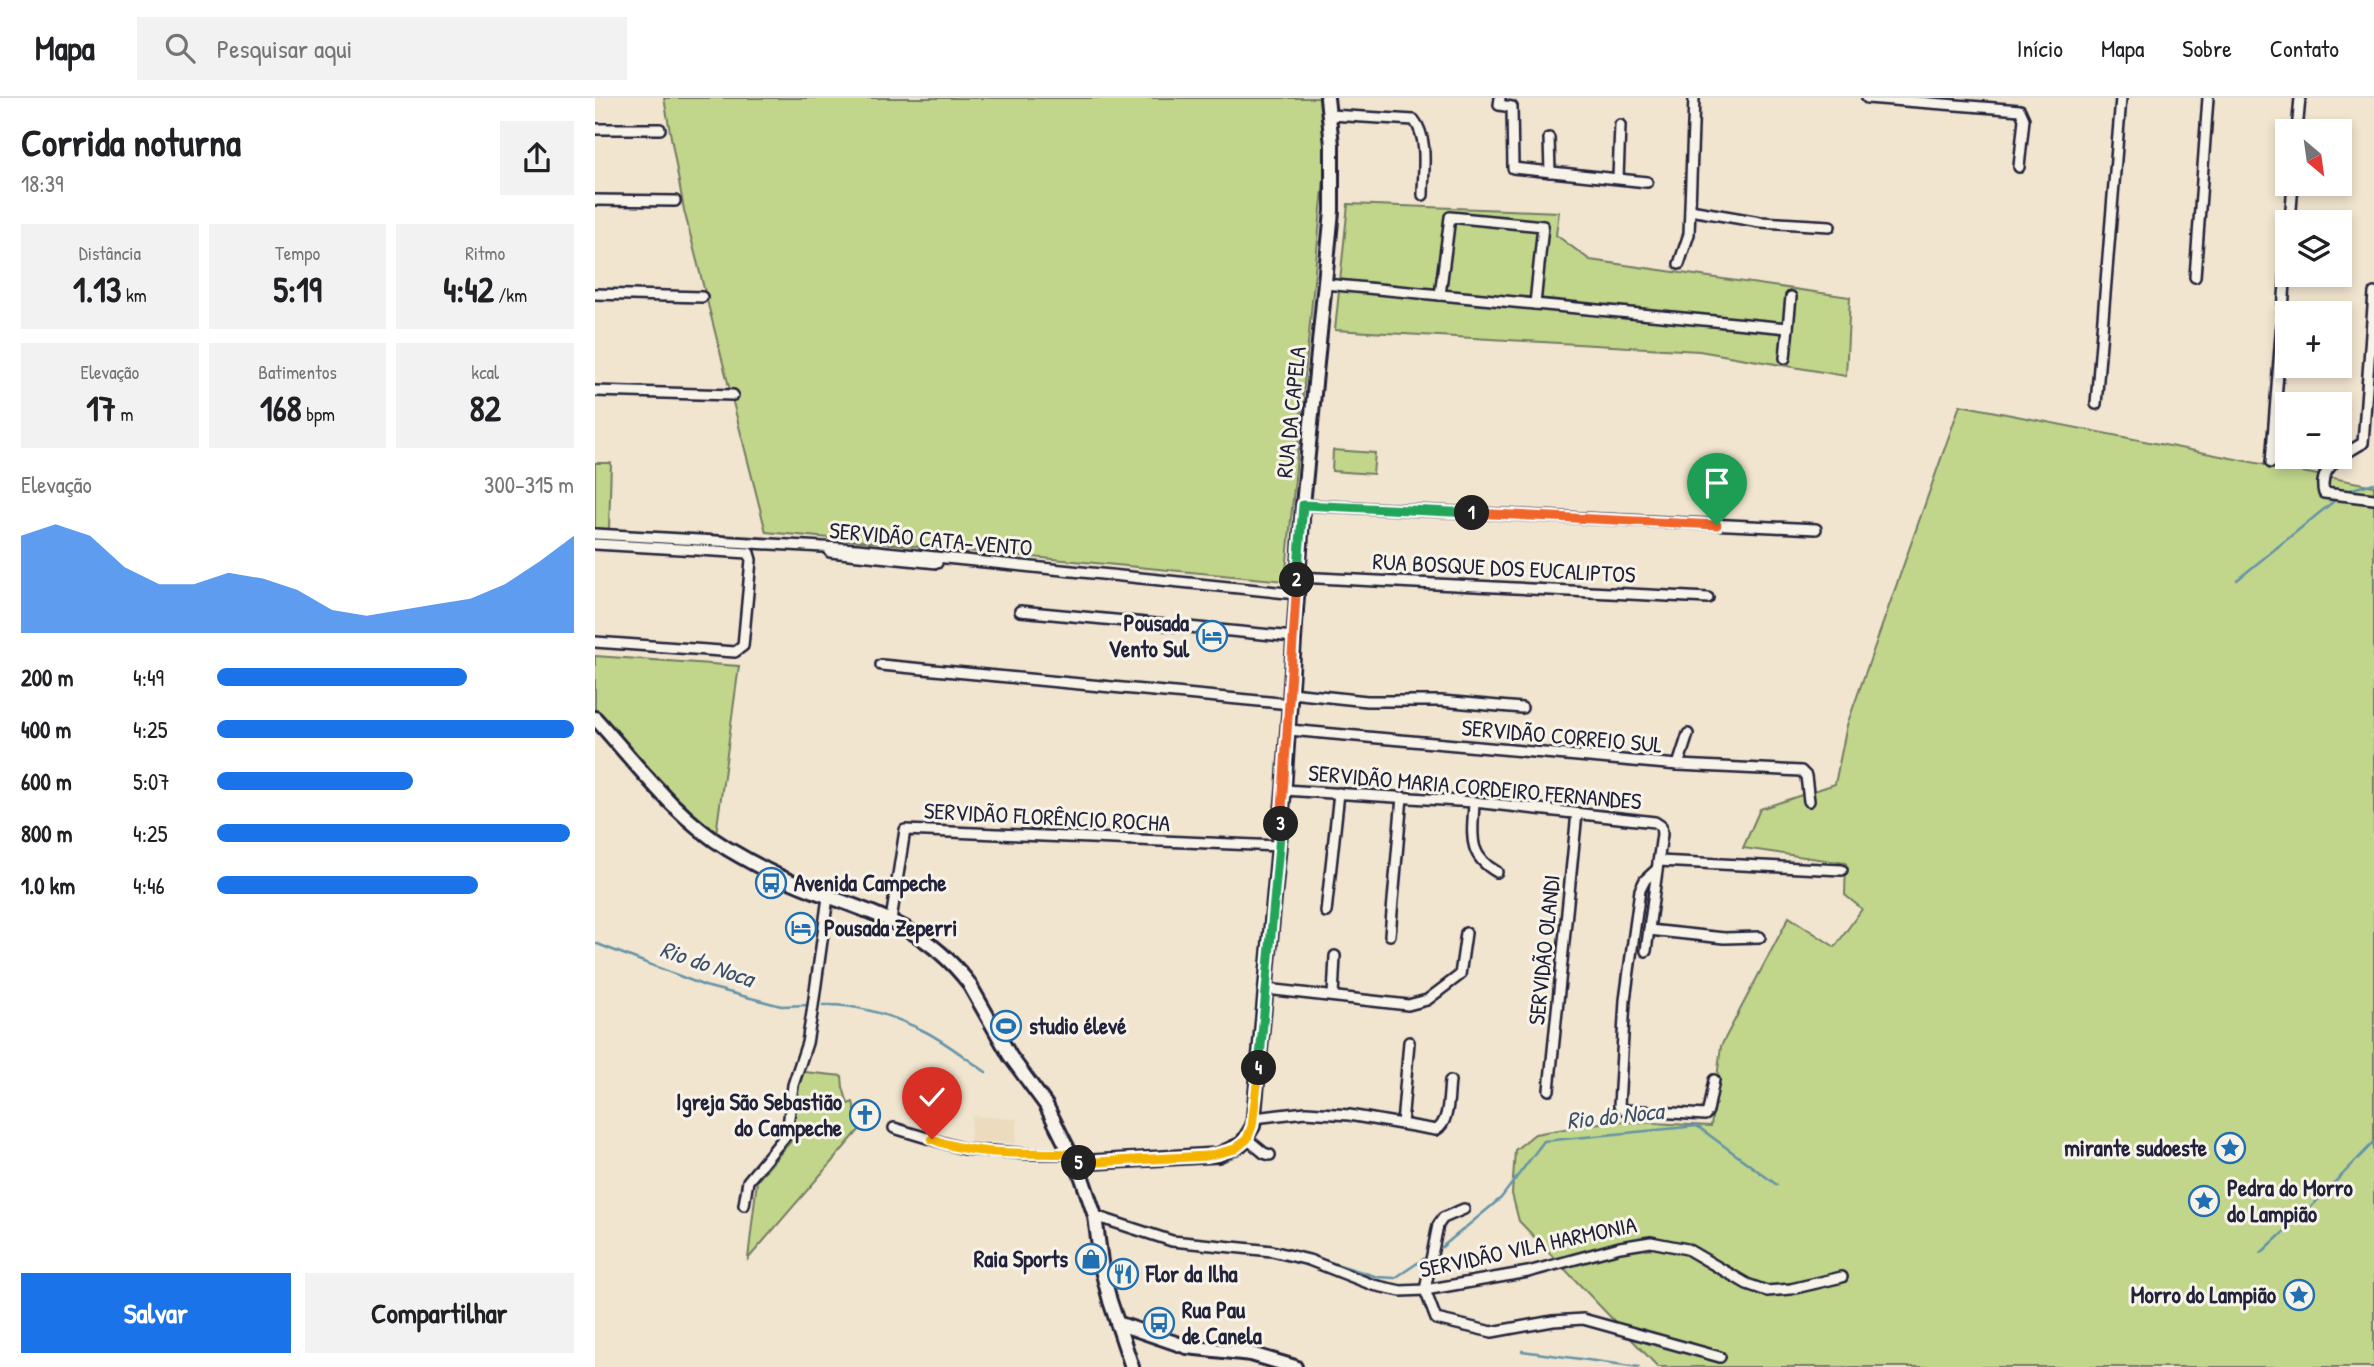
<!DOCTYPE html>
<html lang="pt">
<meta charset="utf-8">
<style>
:root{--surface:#fff;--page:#f2f2f2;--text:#202124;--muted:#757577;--line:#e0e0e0;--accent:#1a73e8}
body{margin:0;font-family:"Patrick Hand",sans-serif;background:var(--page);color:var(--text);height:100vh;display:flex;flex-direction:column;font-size:26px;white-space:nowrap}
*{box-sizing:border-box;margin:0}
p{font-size:23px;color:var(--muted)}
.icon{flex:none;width:38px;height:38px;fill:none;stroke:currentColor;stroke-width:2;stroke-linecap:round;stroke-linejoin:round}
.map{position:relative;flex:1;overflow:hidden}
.details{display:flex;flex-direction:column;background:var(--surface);width:595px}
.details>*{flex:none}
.needle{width:46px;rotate:151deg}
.buttons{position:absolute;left:1680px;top:21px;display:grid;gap:14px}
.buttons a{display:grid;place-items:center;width:77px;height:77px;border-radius:0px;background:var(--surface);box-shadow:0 4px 10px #0003;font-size:35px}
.pin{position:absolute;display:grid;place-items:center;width:60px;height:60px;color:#fff;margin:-72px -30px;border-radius:50% 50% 50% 0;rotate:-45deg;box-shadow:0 0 7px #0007}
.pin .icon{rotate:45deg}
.km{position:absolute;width:35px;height:35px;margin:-18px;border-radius:50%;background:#222;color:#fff;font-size:19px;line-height:35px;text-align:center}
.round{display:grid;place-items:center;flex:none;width:74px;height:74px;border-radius:0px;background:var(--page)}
.summary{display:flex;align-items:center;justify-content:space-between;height:119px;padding:0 21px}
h1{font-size:38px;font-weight:800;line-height:52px}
.stats{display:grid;grid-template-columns:repeat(3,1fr);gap:10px;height:119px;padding:7px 21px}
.stats div{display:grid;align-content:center;border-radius:0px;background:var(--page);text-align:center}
.stats b{font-size:35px;font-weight:800}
.stats small{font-size:19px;font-weight:400}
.stats p{font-size:19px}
.chart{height:196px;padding:14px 21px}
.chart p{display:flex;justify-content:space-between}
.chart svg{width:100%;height:126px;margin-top:7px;fill:var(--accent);opacity:.7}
.cta{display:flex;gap:14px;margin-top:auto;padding:14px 21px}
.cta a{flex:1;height:80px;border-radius:0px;background:var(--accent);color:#fff;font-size:28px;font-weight:800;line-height:80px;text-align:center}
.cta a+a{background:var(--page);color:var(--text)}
ul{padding:0 21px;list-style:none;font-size:23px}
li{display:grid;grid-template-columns:112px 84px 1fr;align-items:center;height:52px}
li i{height:18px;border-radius:9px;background:var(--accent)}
header{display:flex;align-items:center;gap:42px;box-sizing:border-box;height:98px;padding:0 35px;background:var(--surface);border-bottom:2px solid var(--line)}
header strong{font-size:33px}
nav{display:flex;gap:38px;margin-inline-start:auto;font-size:24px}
.search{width:490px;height:63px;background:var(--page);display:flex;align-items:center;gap:18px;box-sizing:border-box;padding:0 24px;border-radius:0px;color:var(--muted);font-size:26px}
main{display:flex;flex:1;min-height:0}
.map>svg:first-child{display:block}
.built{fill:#eddbbe}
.green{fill:#c1d68b;stroke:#727c63;stroke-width:2}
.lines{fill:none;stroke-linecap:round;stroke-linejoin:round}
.stream{stroke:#6593a8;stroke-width:2.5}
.street-casing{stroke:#22223b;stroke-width:14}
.secondary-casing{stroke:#22223b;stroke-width:18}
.street{stroke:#f7f3e8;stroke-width:9}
.secondary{stroke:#f7f3e8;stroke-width:12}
.split-1-casing{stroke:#fff;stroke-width:14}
.split-2-casing{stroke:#fff;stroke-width:14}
.split-3-casing{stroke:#fff;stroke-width:14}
.split-4-casing{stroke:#fff;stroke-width:14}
.split-5-casing{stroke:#fff;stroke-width:14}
.split-6-casing{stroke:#fff;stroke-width:14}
.split-1{stroke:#f0652b;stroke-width:9}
.split-2{stroke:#22a559;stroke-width:9}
.split-3{stroke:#f0652b;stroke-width:9}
.split-4{stroke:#22a559;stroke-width:9}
.split-5{stroke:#f5b400;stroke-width:9}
.split-6{stroke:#f5b400;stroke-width:9}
.labels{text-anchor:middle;stroke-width:6;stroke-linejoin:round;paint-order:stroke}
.street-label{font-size:23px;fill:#22223b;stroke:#f7f3e8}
.poi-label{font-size:23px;font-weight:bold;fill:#22223b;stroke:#f7f3e8;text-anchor:start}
.water-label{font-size:24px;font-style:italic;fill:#3e5168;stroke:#f7f3e8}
</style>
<header>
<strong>Mapa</strong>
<div class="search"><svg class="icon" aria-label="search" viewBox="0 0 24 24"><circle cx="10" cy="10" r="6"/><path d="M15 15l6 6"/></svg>Pesquisar aqui</div>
<nav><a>Início</a><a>Mapa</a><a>Sobre</a><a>Contato</a></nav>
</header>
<main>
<section class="details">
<div class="summary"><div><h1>Corrida noturna</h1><p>18:39</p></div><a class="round"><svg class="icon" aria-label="share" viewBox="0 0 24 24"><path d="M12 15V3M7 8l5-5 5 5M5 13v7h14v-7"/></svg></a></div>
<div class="stats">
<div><p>Distância</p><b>1.13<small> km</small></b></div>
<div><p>Tempo</p><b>5:19</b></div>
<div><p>Ritmo</p><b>4:42<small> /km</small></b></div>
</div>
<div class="stats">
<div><p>Elevação</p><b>17<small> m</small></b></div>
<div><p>Batimentos</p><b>168<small> bpm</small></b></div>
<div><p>kcal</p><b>82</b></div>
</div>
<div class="chart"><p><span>Elevação</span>300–315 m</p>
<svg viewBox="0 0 160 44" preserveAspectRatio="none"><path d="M0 44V10L10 6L20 10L30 21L40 27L50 27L60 23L70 25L80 29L90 36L100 38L110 36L120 34L130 32L140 27L150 19L160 10V44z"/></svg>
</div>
<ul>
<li><b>200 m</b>4:49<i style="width:70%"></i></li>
<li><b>400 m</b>4:25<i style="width:100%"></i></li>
<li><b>600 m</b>5:07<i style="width:55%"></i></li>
<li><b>800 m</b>4:25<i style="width:99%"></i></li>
<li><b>1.0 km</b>4:46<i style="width:73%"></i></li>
</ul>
<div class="cta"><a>Salvar</a><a>Compartilhar</a></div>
</section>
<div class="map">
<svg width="1779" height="1269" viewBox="0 0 1779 1269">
<rect width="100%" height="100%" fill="#f1e5cf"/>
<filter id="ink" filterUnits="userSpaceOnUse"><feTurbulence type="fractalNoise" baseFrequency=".0143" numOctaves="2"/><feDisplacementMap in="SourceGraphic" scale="14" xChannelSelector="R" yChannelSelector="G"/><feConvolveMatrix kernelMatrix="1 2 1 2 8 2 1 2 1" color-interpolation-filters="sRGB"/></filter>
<g filter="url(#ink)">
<!-- built -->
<polygon class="built" points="377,1018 422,1021 421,1045 375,1043"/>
<!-- green -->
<g class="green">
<polygon points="69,0 726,0 730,13 732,49 690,483 171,434 89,112"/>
<polygon points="753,106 964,114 961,137 995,162 1255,199 1251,278 1104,253 740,232"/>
<polygon points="1365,307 1779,388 1779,1269 1063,1269 924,1123 917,1096 920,1052 940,1036 1017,1023 1116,1028 1126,948 1194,819 1240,849 1267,811 1250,797 1251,765 1148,750 1165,711 1240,686 1252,627"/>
<polygon points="738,352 780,355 778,376 737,373"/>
<polygon points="0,365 16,365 14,431 0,430"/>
<polygon points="0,558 144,568 121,736 92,714 0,612"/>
<polygon points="209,974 247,978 248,989 253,1006 258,1004 265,1031 153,1161 162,1083 196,1043 204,986"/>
</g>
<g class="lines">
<!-- stream -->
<g class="stream">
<polyline points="1757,391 1779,385"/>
<polyline points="1642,482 1739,403"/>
<polyline points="0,845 110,888 186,908 215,907"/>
<path d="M228,907C261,906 298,918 327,932C350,943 370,960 391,974"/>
<polyline points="652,1146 673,1147 712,1157 783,1179 800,1180 833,1158"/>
<polyline points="847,1149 906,1100 949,1043 1102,1028 1182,1087"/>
<polyline points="1666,1155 1716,1109 1779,1044"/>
<polyline points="927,1253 1044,1269"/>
</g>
<!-- street casing -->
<g class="street-casing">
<g id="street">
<polyline points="905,0 904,7 917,9 918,70 1052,84"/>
<polyline points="1272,0 1425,12 1429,21 1424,69"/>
<path d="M735,17L819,22C834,41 828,74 828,97"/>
<polyline points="0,31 65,31"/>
<polyline points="1702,33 1705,0"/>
<polyline points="954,40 955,74"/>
<polyline points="1023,80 1025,27"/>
<polyline points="0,102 80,103"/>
<polyline points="1095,112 1165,124 1235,128"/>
<polyline points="1695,124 1698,86"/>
<polyline points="1084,166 1094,136 1099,0"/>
<polyline points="1600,179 1613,0"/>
<polyline points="730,186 1193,230"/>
<path d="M1779,195L1768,345C1749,356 1722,370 1729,395L1779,401"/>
<polyline points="0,196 107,199"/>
<polyline points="845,197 855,119 948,128 940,206"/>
<polyline points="1190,260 1196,199"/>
<polyline points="0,293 138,297"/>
<polyline points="1501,306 1526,0"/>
<polyline points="1676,365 1692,160"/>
<polyline points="708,407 1221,431"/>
<polyline points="0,436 262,451 702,496"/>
<polyline points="0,446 154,455 156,462 148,548 140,554 0,544"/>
<polyline points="235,454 342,465"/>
<polyline points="703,479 1113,500"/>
<polyline points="425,513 699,539"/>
<polyline points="286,567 695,606"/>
<polyline points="696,595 772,603 846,603 927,610"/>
<polyline points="694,632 1083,667 1206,673 1211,678 1214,703"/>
<polyline points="1083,667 1093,636"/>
<polyline points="689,692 879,704 1060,724 1066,728 1067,736 1051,853"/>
<path d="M879,704C878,735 871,757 902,774"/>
<polyline points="1063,763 1247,772"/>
<polyline points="1061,772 1050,782 1045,792 1030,902 1024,1008 1030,1012 1110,1017 1113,1013 1119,982"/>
<polyline points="731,814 744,695"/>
<polyline points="296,822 310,732 684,748"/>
<polyline points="1054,832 1129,840 1165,839"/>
<polyline points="795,837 807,699"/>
<polyline points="671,891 813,907 832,902 865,877 871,835"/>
<polyline points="738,898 740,858"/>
<polyline points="954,992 982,715"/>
<path d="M659,1020L711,1014L754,1017L841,1032C855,1024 853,998 855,983"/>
<polyline points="807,1026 814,944"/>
<polyline points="299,1030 369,1051 434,1056 476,1056"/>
<polyline points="652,1041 669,1055 675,1057"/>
<polyline points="149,1107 153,1083 192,1036 198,987 212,945 217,915 233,799"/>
<polyline points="869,1111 848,1120 843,1127 830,1192 841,1221 897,1234 958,1223 988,1221 1125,1259"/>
<polyline points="500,1118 577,1143 677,1153 714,1162 778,1187 806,1193 830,1192 933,1174 1025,1149 1056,1144 1092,1151 1152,1186 1172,1193 1196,1191 1247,1179"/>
</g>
</g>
<!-- secondary casing -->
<g class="secondary-casing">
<g id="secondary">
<path d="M0,620C41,665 80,719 133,751C160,767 189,782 219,793C282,817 329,828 373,884L415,958L451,1007L486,1077L500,1118L507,1172L515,1203L537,1269"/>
<polyline points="480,1065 623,1057 647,1046 658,1028 689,692 708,407 737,113 737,47 732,0"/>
<polyline points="522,1225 592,1249 656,1256 700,1269"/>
</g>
</g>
<!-- street -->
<use href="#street" class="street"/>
<!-- secondary -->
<use href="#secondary" class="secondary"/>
</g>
</g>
<g class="lines" filter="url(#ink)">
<!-- split-1 casing -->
<g class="split-1-casing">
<polyline id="split-1" points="877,415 1122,427"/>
</g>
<!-- split-2 casing -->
<g class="split-2-casing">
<polyline id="split-2" points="702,482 708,407 877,415"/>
</g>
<!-- split-3 casing -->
<g class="split-3-casing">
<polyline id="split-3" points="686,726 702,482"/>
</g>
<!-- split-4 casing -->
<g class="split-4-casing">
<polyline id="split-4" points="664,970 686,726"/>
</g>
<!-- split-5 casing -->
<g class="split-5-casing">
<polyline id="split-5" points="484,1065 612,1058 640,1051 652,1041 657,1028 664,970"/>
</g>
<!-- split-6 casing -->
<g class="split-6-casing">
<path id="split-6" d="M337,1041C381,1059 429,1054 476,1056L480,1065H484"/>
</g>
<!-- split-1 -->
<use href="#split-1" class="split-1"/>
<!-- split-2 -->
<use href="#split-2" class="split-2"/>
<!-- split-3 -->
<use href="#split-3" class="split-3"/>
<!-- split-4 -->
<use href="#split-4" class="split-4"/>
<!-- split-5 -->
<use href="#split-5" class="split-5"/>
<!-- split-6 -->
<use href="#split-6" class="split-6"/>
</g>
<!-- icons -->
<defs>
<g id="hotel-ring" transform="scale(1.575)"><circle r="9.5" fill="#f7f3e8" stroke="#1f6fb2" stroke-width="1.5"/><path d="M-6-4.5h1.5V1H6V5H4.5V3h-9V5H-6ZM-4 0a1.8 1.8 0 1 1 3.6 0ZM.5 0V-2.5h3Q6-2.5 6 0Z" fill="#1f6fb2"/></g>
<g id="bus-ring" transform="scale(1.575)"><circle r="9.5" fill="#f7f3e8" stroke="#1f6fb2" stroke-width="1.5"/><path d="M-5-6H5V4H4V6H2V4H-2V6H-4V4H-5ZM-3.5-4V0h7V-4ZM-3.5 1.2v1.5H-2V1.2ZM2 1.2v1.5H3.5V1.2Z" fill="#1f6fb2"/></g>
<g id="stadium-ring" transform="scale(1.575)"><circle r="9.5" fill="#f7f3e8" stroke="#1f6fb2" stroke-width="1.5"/><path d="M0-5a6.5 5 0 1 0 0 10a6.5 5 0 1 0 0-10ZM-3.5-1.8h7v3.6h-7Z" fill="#1f6fb2"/></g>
<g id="church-ring" transform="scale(1.575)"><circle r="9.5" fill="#f7f3e8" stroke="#1f6fb2" stroke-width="1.5"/><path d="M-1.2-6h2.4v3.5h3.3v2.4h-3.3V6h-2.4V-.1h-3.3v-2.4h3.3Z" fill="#1f6fb2"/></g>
<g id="sight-ring" transform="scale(1.575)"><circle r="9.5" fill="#f7f3e8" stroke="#1f6fb2" stroke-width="1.5"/><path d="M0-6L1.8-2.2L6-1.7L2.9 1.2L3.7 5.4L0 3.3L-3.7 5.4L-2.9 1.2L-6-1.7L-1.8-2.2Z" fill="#1f6fb2"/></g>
<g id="shop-ring" transform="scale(1.575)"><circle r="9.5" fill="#f7f3e8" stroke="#1f6fb2" stroke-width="1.5"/><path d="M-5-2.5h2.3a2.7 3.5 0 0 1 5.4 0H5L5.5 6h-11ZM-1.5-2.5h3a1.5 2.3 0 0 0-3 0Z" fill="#1f6fb2"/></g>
<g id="restaurant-ring" transform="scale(1.575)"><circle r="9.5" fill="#f7f3e8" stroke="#1f6fb2" stroke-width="1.5"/><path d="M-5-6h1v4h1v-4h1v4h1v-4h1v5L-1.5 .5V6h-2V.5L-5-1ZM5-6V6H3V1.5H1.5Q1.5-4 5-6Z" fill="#1f6fb2"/></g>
</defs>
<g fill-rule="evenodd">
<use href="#hotel-ring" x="617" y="538"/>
<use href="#bus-ring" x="176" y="785"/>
<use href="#hotel-ring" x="206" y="830"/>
<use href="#stadium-ring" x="411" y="928"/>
<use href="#church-ring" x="270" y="1017"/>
<use href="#sight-ring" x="1635" y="1050"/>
<use href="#sight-ring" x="1609" y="1103"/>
<use href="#shop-ring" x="496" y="1161"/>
<use href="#restaurant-ring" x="528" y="1176"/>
<use href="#sight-ring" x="1704" y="1197"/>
<use href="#bus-ring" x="564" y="1225"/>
</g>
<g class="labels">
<!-- street labels -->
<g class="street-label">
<text transform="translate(696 314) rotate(-84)" y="8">RUA DA CAPELA</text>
<text transform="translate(336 441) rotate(5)" y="8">SERVIDÃO CATA-VENTO</text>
<text transform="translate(909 470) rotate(3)" y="8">RUA BOSQUE DOS EUCALIPTOS</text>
<text transform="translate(967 638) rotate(5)" y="8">SERVIDÃO CORREIO SUL</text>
<text transform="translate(880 689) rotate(5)" y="8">SERVIDÃO MARIA CORDEIRO FERNANDES</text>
<text transform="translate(452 719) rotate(3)" y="8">SERVIDÃO FLORÊNCIO ROCHA</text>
<text transform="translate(949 852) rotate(-84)" y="8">SERVIDÃO OLANDI</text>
<text transform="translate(933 1149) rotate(-12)" y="8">SERVIDÃO VILA HARMONIA</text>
</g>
<!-- poi labels -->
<g class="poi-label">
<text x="594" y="533" text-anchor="end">Pousada<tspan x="594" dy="26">Vento Sul</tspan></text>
<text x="199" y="793">Avenida Campeche</text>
<text x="229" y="838">Pousada Zeperri</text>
<text x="434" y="936">studio élevé</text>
<text x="247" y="1012" text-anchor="end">Igreja São Sebastião<tspan x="247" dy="26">do Campeche</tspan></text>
<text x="1612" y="1058" text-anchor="end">mirante sudoeste</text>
<text x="1632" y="1098">Pedra do Morro<tspan x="1632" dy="26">do Lampião</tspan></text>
<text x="473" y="1169" text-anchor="end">Raia Sports</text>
<text x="551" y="1184">Flor da Ilha</text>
<text x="1681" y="1205" text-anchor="end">Morro do Lampião</text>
<text x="587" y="1220">Rua Pau<tspan x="587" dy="26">de Canela</tspan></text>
</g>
<!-- water labels -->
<g class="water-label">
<text transform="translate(112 866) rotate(19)" y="8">Rio do Noca</text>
<text transform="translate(1020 1018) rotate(-6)" y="8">Rio do Noca</text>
</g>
</g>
</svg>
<div class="buttons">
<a><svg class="needle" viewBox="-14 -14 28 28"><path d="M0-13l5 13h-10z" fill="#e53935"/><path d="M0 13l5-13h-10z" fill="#757577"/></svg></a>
<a><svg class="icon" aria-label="layers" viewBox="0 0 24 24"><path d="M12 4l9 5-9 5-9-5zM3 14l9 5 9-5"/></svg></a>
<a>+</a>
<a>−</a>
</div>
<div class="pin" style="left:1122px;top:427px;background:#1e9e55"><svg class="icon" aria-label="arrive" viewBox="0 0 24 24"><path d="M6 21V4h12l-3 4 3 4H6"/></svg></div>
<div class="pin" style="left:337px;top:1041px;background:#d93025"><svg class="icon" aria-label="check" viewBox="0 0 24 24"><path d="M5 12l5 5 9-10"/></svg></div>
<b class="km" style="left:877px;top:415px">1</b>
<b class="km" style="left:702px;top:482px">2</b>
<b class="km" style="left:686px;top:726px">3</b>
<b class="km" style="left:664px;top:970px">4</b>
<b class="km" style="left:484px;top:1065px">5</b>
</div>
</main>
